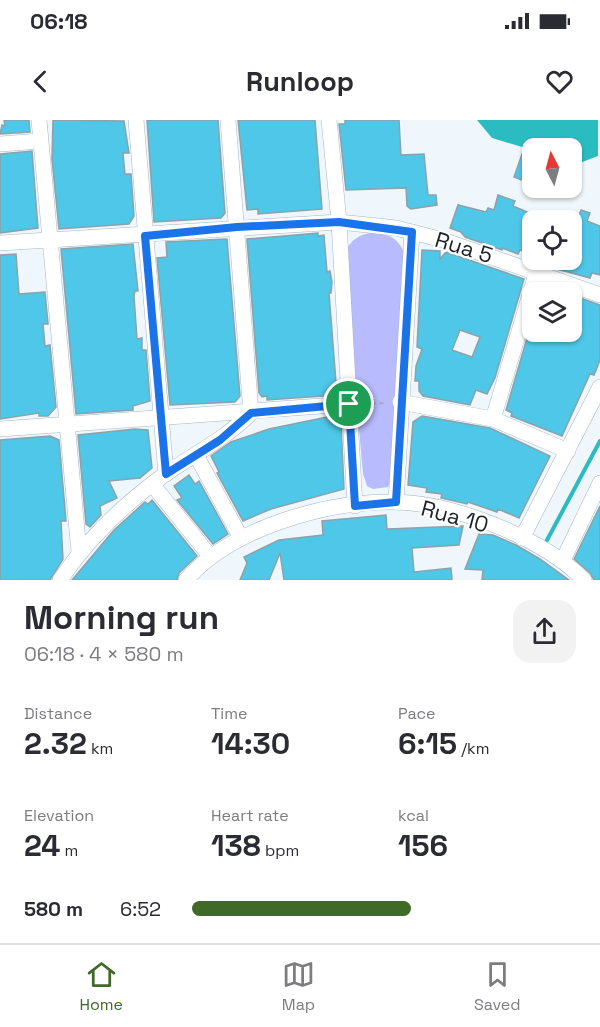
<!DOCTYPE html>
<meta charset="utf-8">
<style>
:root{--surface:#fff;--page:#f2f2f3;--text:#2b2b33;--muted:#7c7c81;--line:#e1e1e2;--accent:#3f6a27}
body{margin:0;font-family:"Space Grotesk",sans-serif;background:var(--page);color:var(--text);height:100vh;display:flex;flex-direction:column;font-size:22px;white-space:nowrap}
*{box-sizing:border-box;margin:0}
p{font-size:20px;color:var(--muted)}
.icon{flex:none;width:33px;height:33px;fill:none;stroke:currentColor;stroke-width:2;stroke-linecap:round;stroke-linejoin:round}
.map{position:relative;height:460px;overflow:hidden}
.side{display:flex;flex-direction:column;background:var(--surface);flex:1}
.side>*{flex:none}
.needle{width:39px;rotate:354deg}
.fabs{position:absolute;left:522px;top:18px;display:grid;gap:12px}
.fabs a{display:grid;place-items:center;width:60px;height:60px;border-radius:12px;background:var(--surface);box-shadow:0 2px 4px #0004;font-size:30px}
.pin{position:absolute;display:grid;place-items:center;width:51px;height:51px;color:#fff;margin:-26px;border:3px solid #fff;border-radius:50%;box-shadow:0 2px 6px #0007}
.round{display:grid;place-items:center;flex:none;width:63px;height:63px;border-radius:18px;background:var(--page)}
.head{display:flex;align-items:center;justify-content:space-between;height:102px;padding:0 24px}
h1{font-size:33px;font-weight:700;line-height:45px}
.figures{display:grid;grid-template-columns:repeat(3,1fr);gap:9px;height:102px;padding:6px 24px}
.figures div{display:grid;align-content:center}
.figures b{font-size:30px;font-weight:700}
.figures small{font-size:16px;font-weight:400}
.figures p{font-size:16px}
ul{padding:0 24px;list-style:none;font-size:20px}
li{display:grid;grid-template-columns:96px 72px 1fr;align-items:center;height:45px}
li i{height:15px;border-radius:8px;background:var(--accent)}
.status{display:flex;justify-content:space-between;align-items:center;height:42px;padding:0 30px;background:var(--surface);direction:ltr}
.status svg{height:16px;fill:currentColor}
header{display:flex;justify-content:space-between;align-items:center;height:78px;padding:0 24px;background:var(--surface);font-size:27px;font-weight:700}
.tabs{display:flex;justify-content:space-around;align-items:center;height:84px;border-top:2px solid var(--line);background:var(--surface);font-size:16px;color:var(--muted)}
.tabs a{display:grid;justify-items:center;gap:3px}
.tabs .on{color:var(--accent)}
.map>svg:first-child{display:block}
.green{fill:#b8bbfd}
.water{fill:#2bbcc2}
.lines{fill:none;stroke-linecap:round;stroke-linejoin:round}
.stream{stroke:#2bbcc2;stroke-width:4}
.building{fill:#4fc7e8;stroke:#8ba2a9;stroke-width:1.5;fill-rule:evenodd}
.minor-casing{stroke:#a5b6c4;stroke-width:16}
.path{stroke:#a3abb0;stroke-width:2;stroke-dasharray:4.5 3;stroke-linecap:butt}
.minor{stroke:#fff;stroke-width:15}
.route-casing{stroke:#fff;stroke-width:12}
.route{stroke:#1a73e8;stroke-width:8}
.labels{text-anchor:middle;stroke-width:4.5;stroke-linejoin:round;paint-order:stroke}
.street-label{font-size:22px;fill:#1a2126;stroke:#fff}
</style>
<div class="status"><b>06:18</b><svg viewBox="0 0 49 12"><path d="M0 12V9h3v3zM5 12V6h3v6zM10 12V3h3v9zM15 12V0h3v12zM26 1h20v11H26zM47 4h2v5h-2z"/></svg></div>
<header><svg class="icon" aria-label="back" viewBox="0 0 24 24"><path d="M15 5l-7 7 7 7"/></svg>Runloop<svg class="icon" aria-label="heart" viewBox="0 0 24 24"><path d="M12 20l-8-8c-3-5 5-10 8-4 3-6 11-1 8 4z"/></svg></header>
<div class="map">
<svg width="600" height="460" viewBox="0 0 600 460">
<rect width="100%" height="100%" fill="#eff7fd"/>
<!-- green -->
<path class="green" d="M369,113C391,113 398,118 407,138L392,360L388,367L373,369L367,366L363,354L344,140C347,124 353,117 369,113Z"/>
<!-- water -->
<polygon class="water" points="477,0 598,0 598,36 577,44 572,42 572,28 532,30 492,18"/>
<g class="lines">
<!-- stream -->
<polyline class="stream" points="546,422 600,321"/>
</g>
<!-- building -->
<g class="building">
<polygon points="4,0 29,0 30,12 0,14 2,5 5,6"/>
<polygon points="53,0 124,1 129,33 123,33 124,44 125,54 131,54 134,96 129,104 59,109 52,39"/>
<polygon points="147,0 218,0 225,93 221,98 154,102"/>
<polygon points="238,0 315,0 322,89 258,94 258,89 247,90"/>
<polygon points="345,0 399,0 401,35 424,34 428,75 436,75 437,85 411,89 407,86 406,68 346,70 339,4 345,4"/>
<polygon points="32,31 38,108 0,113 0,34"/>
<polygon points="522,34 532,36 532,64 514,57"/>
<polygon points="498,75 515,81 513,86 532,94 532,135 520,130 518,134 502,128 502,130 465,117 461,112 450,108 458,85 486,92 488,88 494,90"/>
<polygon points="581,90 590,93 587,101 600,106 600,155 592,153 590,158 553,148 556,140 572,140 572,116"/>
<polygon points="318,113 318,116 324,115 327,152 330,151 332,162 331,173 329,173 337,275 267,280 267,276 262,277 259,273 247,119"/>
<polygon points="227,119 240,276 235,282 170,285 157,138 167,137 166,122"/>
<polygon points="133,124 138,171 135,171 134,176 137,219 142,218 142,230 146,230 150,281 133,286 133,290 76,294 61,129"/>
<path d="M422,130L440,131V139L446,132L524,159L495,258L487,274L476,270L470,285L423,276L419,271V261H415L416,246L422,229L417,227ZM460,210L480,217L472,237L452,230Z"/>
<polygon points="16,134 19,174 45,172 48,204 43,204 45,226 50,225 56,287 48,296 39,296 39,293 0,299 0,135"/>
<polygon points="572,175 600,185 600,240 594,255 590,254 562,316 511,296 512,293 506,290 532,201 532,212 572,212"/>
<polygon points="422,296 490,308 550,336 519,398 498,389 497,392 468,382 467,384 441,378 442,374 426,372 427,368 408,365 413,302"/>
<polygon points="327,297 341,303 344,369 271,389 243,401 217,353 219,352 211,336 231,322 269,309"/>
<polygon points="135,309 148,310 152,348 140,358 109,361 117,378 100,386 101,395 90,407 86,404 78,315"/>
<polygon points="50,316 59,320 66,401 61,401 63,439 50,460 0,460 0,320"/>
<polygon points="189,355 195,364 199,361 228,414 213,424 177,380 182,378 174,366"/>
<polygon points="152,380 197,436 179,453 177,460 72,460 114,410 145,382 148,384"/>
<polygon points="600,386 600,460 594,460 590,453 574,439"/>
<polygon points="386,395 387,409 463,406 459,425 412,428 414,452 451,448 452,460 284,460 280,433 269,460 240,460 247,443 244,437 279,420 323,415 322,401"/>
<polygon points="479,414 493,415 516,425 540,439 569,460 482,460 483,450 465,449"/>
</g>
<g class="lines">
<!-- minor casing -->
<g class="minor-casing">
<g id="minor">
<polyline points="39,0 79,432"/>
<polyline points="136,0 166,354"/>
<polyline points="329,0 339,102 355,386"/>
<polyline points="0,24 40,21"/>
<polyline points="0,123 339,102 396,108 443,120 600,175"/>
<polyline points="400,282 493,299 568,331"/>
<polyline points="493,299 537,151"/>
<polyline points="0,309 349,284"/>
<polyline points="196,335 241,418"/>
<polyline points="152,364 210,436"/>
<polyline points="396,382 412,112"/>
<polyline points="522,418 600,267"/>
<polyline points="563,440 600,363"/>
<path d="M60,460C88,418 123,385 164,355C194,334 225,319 251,293L228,0"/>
<path d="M186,460C231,408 327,381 394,382C454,383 543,418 584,460"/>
</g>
</g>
<!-- path -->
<polyline class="path" points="364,284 385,283"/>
<!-- minor -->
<use href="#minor" class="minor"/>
</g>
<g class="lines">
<!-- route casing -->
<g class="route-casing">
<polygon id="route" points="339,102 412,112 396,382 355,386 349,284 251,293 220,320 166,354 145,116 237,107"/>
</g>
<!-- route -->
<use href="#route" class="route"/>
</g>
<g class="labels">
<!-- street labels -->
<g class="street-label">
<text transform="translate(464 127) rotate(17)" y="8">Rua 5</text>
<text transform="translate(455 396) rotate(15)" y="8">Rua 10</text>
</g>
</g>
</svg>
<div class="fabs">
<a><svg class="needle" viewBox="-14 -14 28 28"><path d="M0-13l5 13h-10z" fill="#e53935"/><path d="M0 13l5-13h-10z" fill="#7c7c81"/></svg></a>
<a><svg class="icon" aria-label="locate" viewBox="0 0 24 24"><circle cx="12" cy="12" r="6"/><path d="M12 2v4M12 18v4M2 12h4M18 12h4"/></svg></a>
<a><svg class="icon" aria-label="layers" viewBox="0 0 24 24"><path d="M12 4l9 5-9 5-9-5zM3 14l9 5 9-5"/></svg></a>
</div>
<div class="pin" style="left:349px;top:284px;background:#1e9e55"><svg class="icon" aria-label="arrive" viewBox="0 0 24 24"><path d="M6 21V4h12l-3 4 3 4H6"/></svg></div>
</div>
<section class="side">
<div class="head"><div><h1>Morning run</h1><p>06:18 · 4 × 580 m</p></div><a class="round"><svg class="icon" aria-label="share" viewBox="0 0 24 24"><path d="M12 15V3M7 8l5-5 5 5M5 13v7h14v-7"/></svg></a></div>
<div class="figures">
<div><p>Distance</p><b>2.32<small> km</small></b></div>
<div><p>Time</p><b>14:30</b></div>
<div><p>Pace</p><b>6:15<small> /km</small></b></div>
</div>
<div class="figures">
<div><p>Elevation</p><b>24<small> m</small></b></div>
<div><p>Heart rate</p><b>138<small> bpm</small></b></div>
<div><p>kcal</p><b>156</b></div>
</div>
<ul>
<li><b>580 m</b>6:52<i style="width:57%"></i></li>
</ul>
</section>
<nav class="tabs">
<a class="on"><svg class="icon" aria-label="home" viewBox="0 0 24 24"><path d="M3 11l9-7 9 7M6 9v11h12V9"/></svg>Home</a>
<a><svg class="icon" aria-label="map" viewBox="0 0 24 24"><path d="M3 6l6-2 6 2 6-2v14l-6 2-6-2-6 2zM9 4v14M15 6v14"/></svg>Map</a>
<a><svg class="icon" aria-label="saved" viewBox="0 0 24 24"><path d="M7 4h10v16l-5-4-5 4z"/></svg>Saved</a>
</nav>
